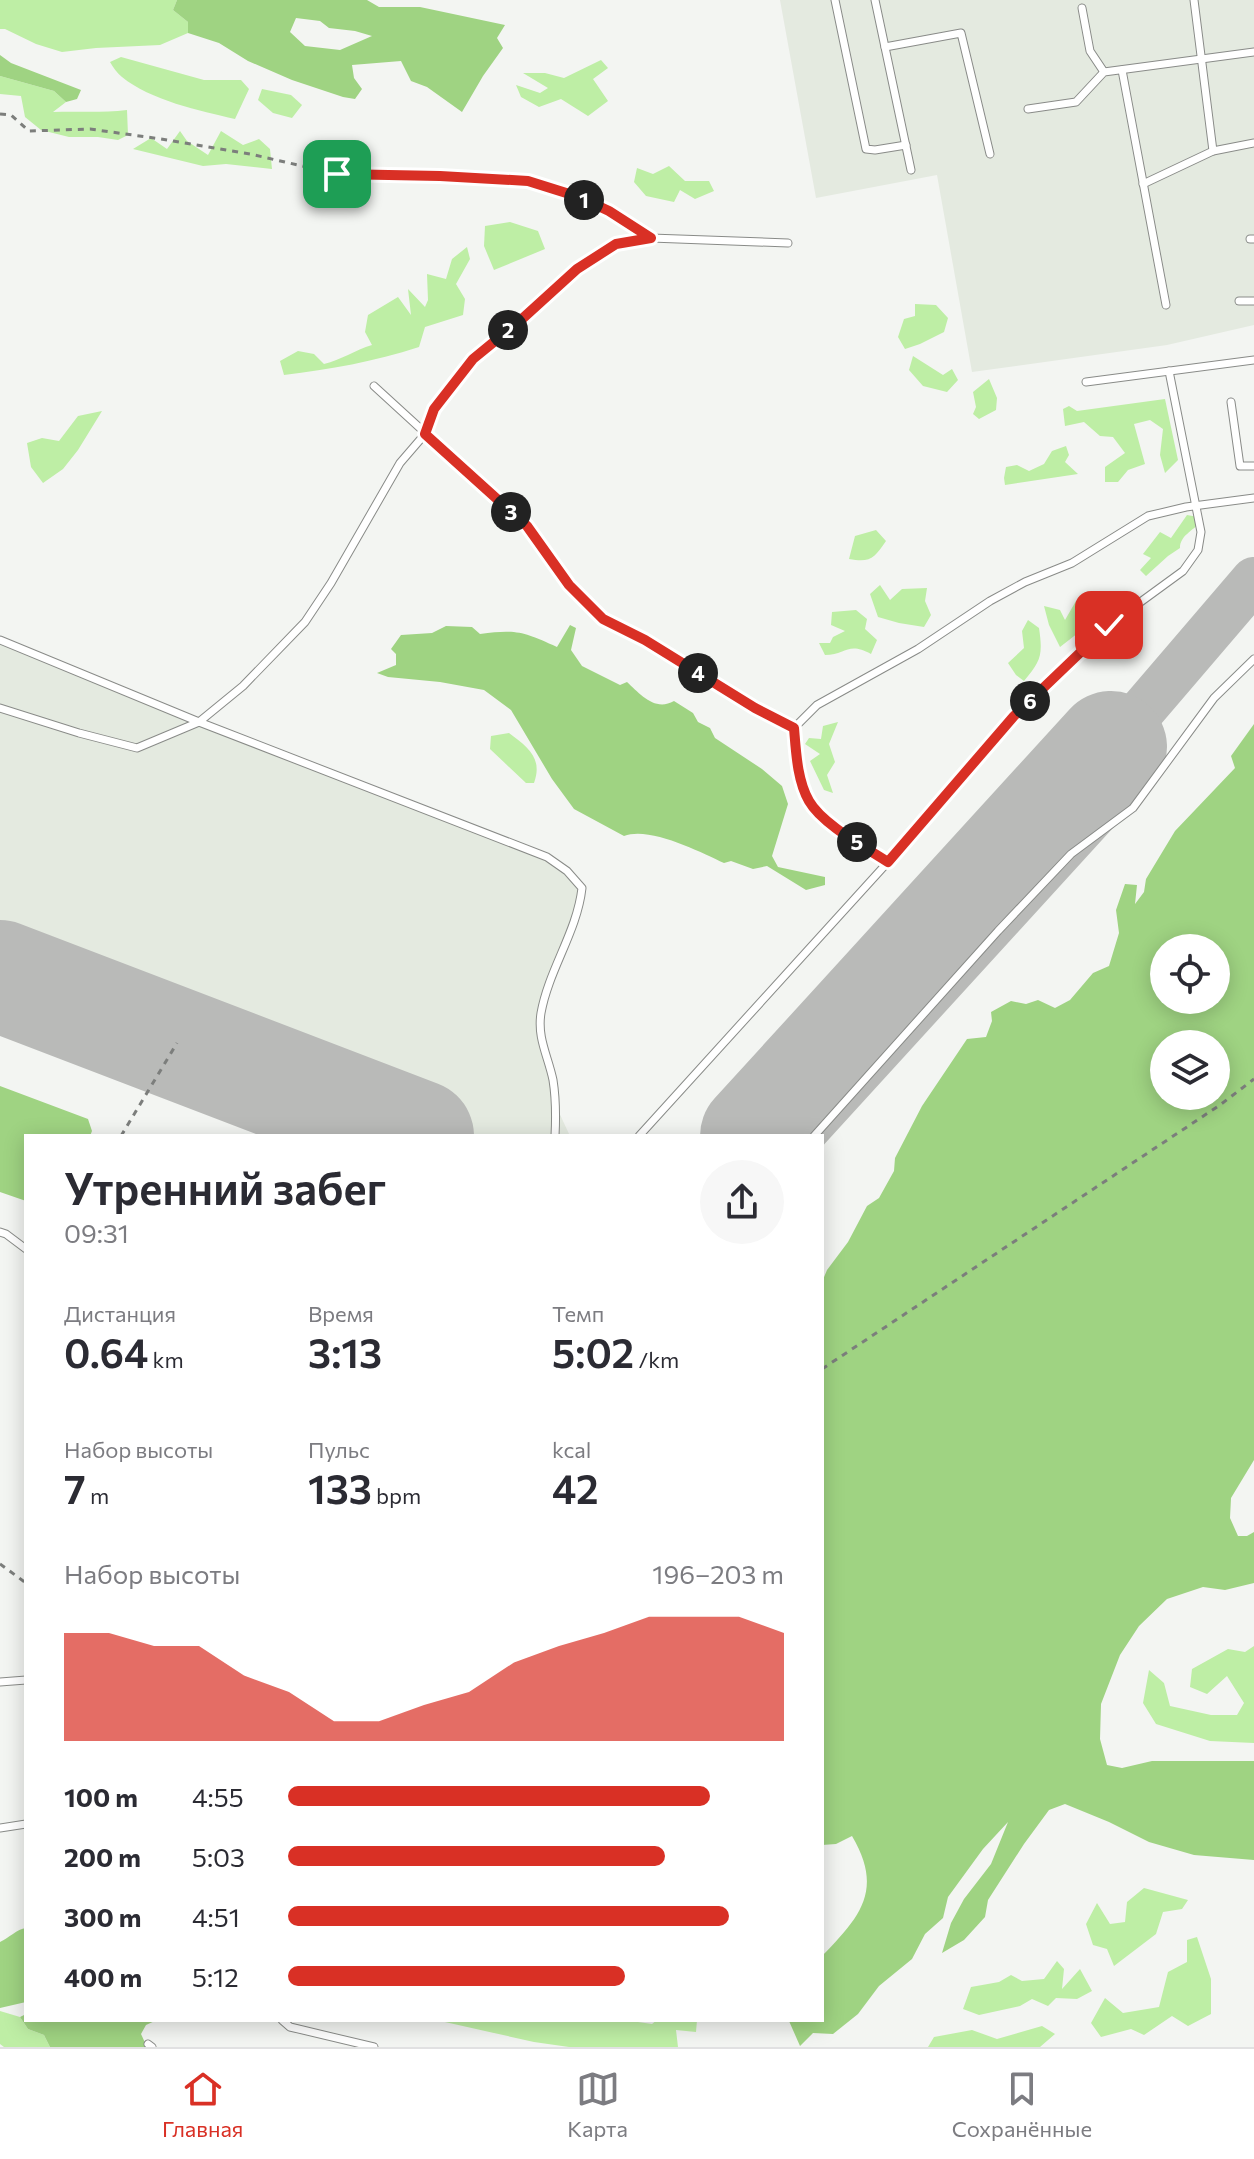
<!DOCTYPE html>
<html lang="ru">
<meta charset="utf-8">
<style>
:root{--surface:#fff;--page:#f7f7f7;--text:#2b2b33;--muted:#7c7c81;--line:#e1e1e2;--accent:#d93025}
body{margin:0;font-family:Commissioner,sans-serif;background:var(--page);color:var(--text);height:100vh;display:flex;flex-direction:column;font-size:30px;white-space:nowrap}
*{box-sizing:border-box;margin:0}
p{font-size:26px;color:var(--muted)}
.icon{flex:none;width:44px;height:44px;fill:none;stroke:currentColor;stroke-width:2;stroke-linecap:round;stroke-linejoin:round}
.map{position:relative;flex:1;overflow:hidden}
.sheet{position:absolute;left:24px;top:1134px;width:800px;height:888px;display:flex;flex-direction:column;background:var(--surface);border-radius:0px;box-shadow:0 4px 20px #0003}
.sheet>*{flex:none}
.controls{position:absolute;left:1150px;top:934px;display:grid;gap:16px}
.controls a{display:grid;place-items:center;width:80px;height:80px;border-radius:50%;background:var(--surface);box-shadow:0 4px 20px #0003;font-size:40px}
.pin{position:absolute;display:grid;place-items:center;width:68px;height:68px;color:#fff;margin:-34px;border-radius:16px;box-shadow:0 4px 12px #0006}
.km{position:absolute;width:40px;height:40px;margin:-20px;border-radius:50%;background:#222;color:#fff;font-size:22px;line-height:40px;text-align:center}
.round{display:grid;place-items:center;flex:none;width:84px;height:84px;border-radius:42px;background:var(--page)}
.summary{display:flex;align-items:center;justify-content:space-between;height:136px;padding:0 40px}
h1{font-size:44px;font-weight:600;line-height:60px}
.metrics{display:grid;grid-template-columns:repeat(3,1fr);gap:12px;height:136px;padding:8px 40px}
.metrics div{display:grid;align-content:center}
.metrics b{font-size:40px;font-weight:600}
.metrics small{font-size:22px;font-weight:400}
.metrics p{font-size:22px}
.chart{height:224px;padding:16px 40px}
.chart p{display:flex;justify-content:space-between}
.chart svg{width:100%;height:144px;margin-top:8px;fill:var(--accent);opacity:.7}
ul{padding:0 40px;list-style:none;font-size:26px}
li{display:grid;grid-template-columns:128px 96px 1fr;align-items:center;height:60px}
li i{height:20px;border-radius:10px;background:var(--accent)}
.tab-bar{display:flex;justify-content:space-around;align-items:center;height:112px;border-top:2px solid var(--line);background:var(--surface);font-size:22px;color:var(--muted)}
.tab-bar a{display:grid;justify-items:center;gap:4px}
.tab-bar .current{color:var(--accent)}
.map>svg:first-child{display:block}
.built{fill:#e4eae0}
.green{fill:#beeea5}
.water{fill:#9fd382;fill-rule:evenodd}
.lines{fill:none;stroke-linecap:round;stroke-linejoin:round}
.taxiway{stroke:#b9bab8;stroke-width:46}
.runway{stroke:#b9bab8;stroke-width:112}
.lane-casing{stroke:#898b88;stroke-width:9}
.path{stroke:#7c7e7c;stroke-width:3;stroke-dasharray:6 6;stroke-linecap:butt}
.lane{stroke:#fff;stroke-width:7}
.route-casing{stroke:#fff;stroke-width:16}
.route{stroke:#d93025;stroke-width:10}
</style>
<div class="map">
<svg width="1254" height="2047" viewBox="0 0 1254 2047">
<rect width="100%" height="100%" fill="#f3f5f2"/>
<!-- built -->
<g class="built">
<polygon points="780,0 1254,0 1254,325 1167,345 972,372 937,175 816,198"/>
<polygon points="0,644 552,860 582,888 541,1015 556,1106 570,1136 293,1136 0,1026"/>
</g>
<!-- green -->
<g class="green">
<polygon points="0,0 177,0 173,10 188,22 188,33 160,45 96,48 62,52 36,44 5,29 0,29"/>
<path d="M121,57L204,80H241L249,89L235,119C200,111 150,100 122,77C117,73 113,67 110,62Z"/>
<polygon points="601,60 608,68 593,79 608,101 588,116 561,99 539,107 521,97 516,85 540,93 548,88 523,73 545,73 564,78"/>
<path d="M0,76L54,91L66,102L53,112C78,111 102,113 127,110L128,135L118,140L98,137H69L41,130L25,117L21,96L0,94Z"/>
<polygon points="262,89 291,95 302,105 292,118 273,113 258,100"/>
<polygon points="180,131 187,141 208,155 221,131 243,145 259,139 270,149 272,169 226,164 203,166 133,149 151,138 167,149"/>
<polygon points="669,166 685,181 709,181 714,191 695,199 680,190 674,202 646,196 634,182 637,168 653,174"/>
<polygon points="510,222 538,231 545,249 494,270 484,246 485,226"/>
<path d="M467,247L470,259L456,284L465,299L463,315L425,327L419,347C374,362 330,369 284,375L280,361L298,351L314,354L324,364C341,360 355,350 372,345L365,332L368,315L398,297L411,315L408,289L425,307L428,300L427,274L446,279L452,259Z"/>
<polygon points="915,304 936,305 948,318 944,332 920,344 905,349 898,337 904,319 915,316"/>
<polygon points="913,356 943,375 952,369 958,380 947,392 923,386 909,370"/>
<polygon points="989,379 997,398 996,410 979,419 973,414 976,407 973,392"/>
<polygon points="1165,399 1178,460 1165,473 1160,455 1163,429 1150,420 1134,424 1145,464 1128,470 1118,482 1105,482 1105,467 1125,453 1113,437 1100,436 1084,422 1065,426 1063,409 1069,406 1077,411"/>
<polygon points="102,411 78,450 63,469 43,483 31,467 27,443 42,438 59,441 78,416"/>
<polygon points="1066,446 1069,455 1065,462 1078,474 1005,485 1004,478 1006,467 1017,465 1029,471 1044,464 1052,451"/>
<path d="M1187,515L1198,517L1201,522C1192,531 1180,536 1180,548L1168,556L1146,576L1140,570L1151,558L1143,554L1160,532L1171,538Z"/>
<path d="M876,530L886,541C874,558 871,563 849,559L855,536Z"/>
<polygon points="880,585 890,600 902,589 927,588 925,601 931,615 924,627 899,623 878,617 870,594"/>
<polygon points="1076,601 1088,610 1078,633 1060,647 1049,625 1044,606 1060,610 1065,620"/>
<path d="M856,610L867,619L865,629L877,640L871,654C848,641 846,655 825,655L819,643H830L833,637L845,631L831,625L832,612Z"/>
<path d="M1028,620L1039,628C1043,655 1041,661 1024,681L1016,675L1008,663L1024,648L1022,631Z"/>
<polygon points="838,722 829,744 835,762 827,775 833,793 824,790 810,761 820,754 805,744 809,738 821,739 823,726"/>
<path d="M509,733C528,747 543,758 534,783H526L490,749L491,736Z"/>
<polygon points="1254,1646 1254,1743 1210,1741 1156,1724 1143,1703 1149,1670 1164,1683 1170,1706 1211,1715 1237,1715 1244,1703 1227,1676 1207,1694 1190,1687 1192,1669 1228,1649 1245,1652"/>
<polygon points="1144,1888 1188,1900 1182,1909 1163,1912 1156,1934 1114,1966 1107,1949 1093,1945 1086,1924 1097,1903 1110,1924 1125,1922 1127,1902"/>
<polygon points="1197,1937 1211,1979 1211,2014 1188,2026 1172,2016 1144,2035 1131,2029 1101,2037 1091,2023 1105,1998 1123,2013 1159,2007 1168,1972 1187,1962 1187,1940"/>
<polygon points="1057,1961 1064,1969 1062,1989 1080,1969 1092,1991 1077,1999 1056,1998 1048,2006 1032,1999 1020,2006 979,2015 963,2009 971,1987 999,1982 1011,1975 1022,1981 1044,1979"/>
<polygon points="0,2011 20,2017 28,2029 44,2035 50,2047 4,2047 0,2044"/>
<polygon points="436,2020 624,2020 652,2024 657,2020 697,2020 696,2032 676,2030 678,2047 569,2047 534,2042"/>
<polygon points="1042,2026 1055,2034 1040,2047 928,2047 934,2037 972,2030 997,2039"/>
</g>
<!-- water -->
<g class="water">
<path d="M177,0H367L379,7H420L505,25L497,38L503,48L483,76L462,112L427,87L411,81L401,61L352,65L354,78L362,89L355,99L343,97L292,80L248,61L219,43L188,33V22L173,10ZM296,18L320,21L329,28L355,31L372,36L340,50L305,46L290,32Z"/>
<polygon points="0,55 11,63 81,90 77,99 66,102 54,91 0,76"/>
<path d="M570,625L576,628L571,650L582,666L620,685L627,682C640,694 655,712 674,701L693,713L698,722L710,728L715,738L762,769L782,786L788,804L772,856L778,867L825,877V885L806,890L767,866L753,869L731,861L724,863C700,852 650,826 624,836L574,809L552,779L511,710L484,690L440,682L388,677L377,673L396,665V654L391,649L401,635L432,633L446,626L472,627L480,634C517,629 524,632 557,647Z"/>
<path d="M1254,724V1460L1231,1498L1230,1518L1238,1536H1247L1254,1532V1583L1225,1590L1203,1587L1167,1599L1139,1626L1120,1655L1101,1704L1100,1739L1107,1765L1122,1768L1152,1761H1254V1860L1194,1855L1149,1842L1109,1822L1065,1804L1049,1810L1024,1844L988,1900L985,1917L964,1940L942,1953L951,1923L964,1899L991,1864L1008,1822L983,1849L948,1897L943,1918L925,1934L912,1959L879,1986L858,2014L833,2034L813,2033L800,2046L789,2021L822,2020V1956C860,1917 884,1890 852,1836L836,1844L822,1845V1282L827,1270L848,1242L867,1206L879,1198L894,1171L895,1158L922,1106L967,1039L986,1037L992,1021L991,1012L1011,1001L1026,1004L1038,1000L1055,1008L1070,1000L1093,973L1109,966L1119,933L1116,910L1125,884L1137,885L1135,904L1144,892L1146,879L1175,831L1235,768L1231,756ZM1164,948H1216V1000H1164ZM1164,1044H1216V1096H1164Z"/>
<polygon points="0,1086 88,1119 92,1131 90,1136 26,1136 26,1201 0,1192"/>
<path d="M26,1928V2002L0,2008V1942C9,1938 17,1929 26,1928Z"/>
<polygon points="26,2014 26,2020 157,2020 146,2025 141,2034 147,2047 50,2047 44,2035 28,2029 20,2017"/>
</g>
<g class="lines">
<!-- taxiway -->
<polyline class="taxiway" points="1111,747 1254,580"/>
<!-- runway -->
<g class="runway">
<polyline points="0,976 418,1136"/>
<polyline points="756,1136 1111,747"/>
</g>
<!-- lane casing -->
<g class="lane-casing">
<g id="lane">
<polyline points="835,0 866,149 875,150 906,145"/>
<polyline points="875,0 911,170"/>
<polyline points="1194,0 1213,151"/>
<polyline points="1082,8 1090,51 1104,72"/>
<polyline points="885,47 961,33 990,154"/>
<polyline points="1122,70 1166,305"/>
<polyline points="1028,109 1076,102 1104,72 1254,52"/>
<polyline points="1143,184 1213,151 1254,143"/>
<polyline points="1250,239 1254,239"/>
<polyline points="1239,301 1254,301"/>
<polyline points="1086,382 1254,360"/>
<polyline points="374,386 527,526 569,585 603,619 645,640 755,708 794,728"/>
<polyline points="1231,402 1240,466 1254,466"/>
<path d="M0,640L199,722L547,857L567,871L582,888C577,932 549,969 541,1013C537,1038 548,1056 553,1080C556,1099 556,1117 555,1136"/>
<polyline points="0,708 79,733 137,748 199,722 243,686 305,622 331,583 400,463 425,434 434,409 473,359 522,319 577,269 616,244 651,238 788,243"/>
<path d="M888,862C865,847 822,824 809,801C797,780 796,751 794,728L817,705L918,649L990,601L1025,582L1072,563L1148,516L1186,507L1254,498"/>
<polyline points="639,1136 888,862 1014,716 1109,625 1183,571 1198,550 1201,532 1169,371"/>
<polyline points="814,1136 998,931 1071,854 1133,808 1214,698 1254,659"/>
<polyline points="0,1232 6,1234 26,1249"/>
<polyline points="0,1682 26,1680"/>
<polyline points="0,1828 26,1824"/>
<polyline points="282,2020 290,2027 374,2047"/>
<polyline points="148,2044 152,2047"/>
</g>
</g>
<!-- path -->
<g class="path">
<polyline points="0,114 11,115 29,131 90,129 161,139 250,154 337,174 440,176 528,181 579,197 609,211 634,227"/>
<polyline points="121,1136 177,1043"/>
<polyline points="822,1369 1220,1105 1254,1079"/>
<polyline points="0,1564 26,1583"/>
</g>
<!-- lane -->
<use href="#lane" class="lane"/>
</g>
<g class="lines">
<!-- route casing -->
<g class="route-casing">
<path id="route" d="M337,174L440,176L528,181L579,197L609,211L651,238L616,244L577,269L522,319L473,359L434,409L425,434L527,526L569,585L603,619L645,640L755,708L794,728C796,751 797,780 809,801C822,824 865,847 888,862L1014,716L1109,625"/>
</g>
<!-- route -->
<use href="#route" class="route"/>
</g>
</svg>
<div class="controls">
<a><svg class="icon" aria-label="locate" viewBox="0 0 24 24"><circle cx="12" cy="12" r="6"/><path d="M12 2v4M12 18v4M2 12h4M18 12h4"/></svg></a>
<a><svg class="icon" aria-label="layers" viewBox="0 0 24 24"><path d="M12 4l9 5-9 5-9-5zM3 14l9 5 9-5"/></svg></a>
</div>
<div class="pin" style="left:337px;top:174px;background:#1e9e55"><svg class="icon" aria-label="arrive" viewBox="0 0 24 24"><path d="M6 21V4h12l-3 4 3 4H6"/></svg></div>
<div class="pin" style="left:1109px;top:625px;background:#d93025"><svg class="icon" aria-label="check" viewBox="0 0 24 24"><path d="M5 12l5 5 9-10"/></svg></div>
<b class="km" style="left:584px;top:200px">1</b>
<b class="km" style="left:508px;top:330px">2</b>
<b class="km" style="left:511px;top:512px">3</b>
<b class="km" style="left:698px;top:673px">4</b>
<b class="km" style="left:857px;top:842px">5</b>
<b class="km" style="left:1030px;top:701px">6</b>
<section class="sheet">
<div class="summary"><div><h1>Утренний забег</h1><p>09:31</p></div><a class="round"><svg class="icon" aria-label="share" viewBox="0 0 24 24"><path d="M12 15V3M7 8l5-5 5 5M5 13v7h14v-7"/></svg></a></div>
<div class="metrics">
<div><p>Дистанция</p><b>0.64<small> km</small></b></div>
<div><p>Время</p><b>3:13</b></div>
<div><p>Темп</p><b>5:02<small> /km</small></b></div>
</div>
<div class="metrics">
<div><p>Набор высоты</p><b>7<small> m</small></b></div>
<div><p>Пульс</p><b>133<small> bpm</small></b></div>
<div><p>kcal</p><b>42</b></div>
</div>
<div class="chart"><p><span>Набор высоты</span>196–203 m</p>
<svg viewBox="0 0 160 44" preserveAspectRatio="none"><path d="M0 44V11L10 11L20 15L30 15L40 24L50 29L60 38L70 38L80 33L90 29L100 20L110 15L120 11L130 6L140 6L150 6L160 11V44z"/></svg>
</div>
<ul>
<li><b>100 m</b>4:55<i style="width:85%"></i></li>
<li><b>200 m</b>5:03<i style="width:76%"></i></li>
<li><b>300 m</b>4:51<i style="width:89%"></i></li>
<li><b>400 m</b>5:12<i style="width:68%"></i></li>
</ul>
</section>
</div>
<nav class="tab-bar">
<a class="current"><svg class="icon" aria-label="home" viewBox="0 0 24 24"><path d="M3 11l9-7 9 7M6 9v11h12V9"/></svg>Главная</a>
<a><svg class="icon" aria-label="map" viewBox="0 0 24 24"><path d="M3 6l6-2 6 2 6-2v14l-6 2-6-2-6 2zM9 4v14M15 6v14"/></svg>Карта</a>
<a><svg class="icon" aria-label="saved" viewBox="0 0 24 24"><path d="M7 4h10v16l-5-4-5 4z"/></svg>Сохранённые</a>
</nav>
